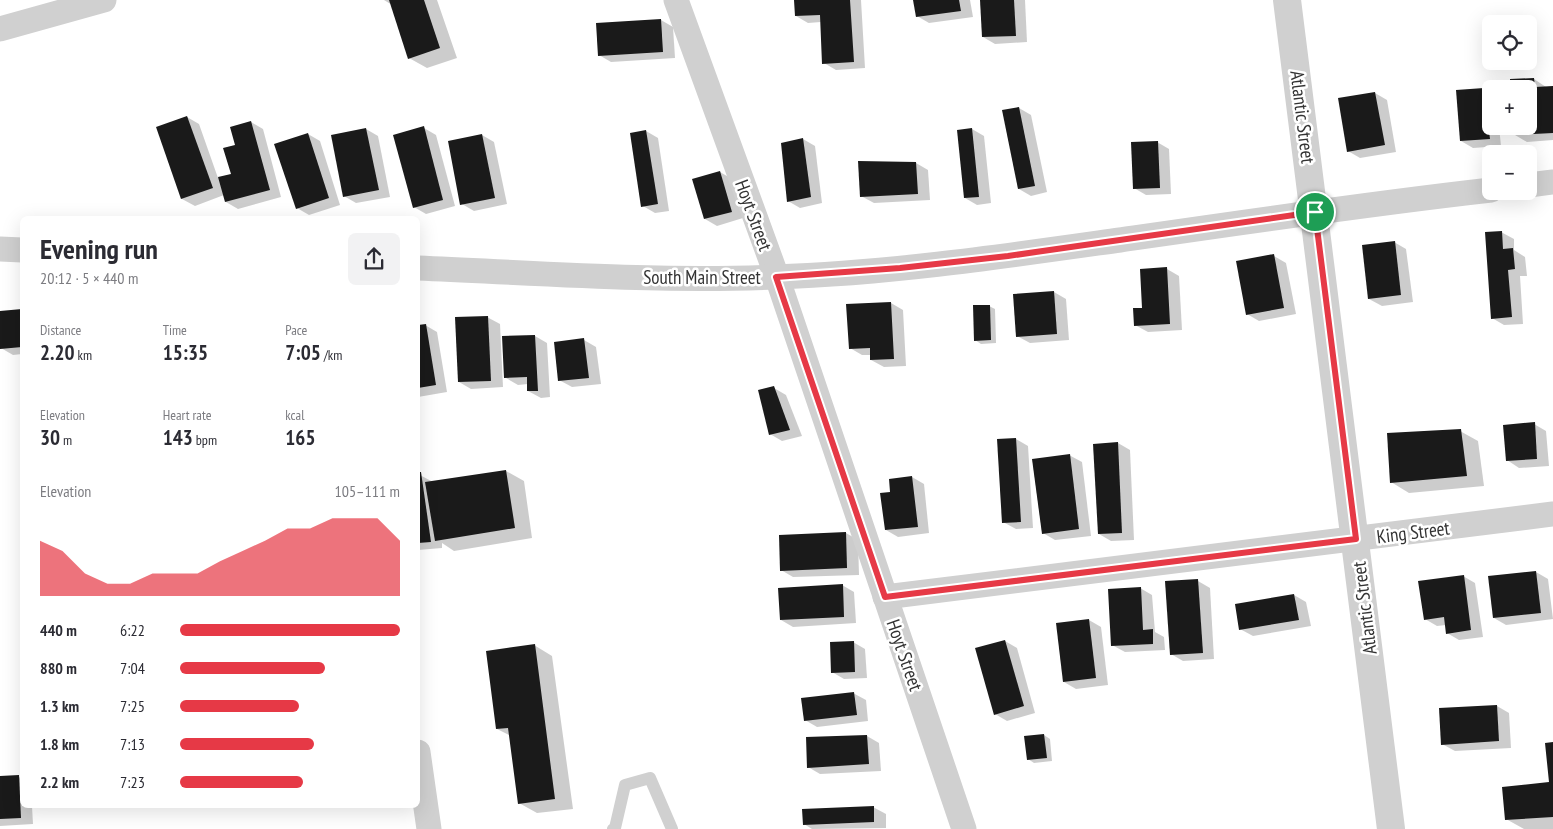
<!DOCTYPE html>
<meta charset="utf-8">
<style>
:root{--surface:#fff;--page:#f2f2f3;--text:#2b2b33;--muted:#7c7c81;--accent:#e63946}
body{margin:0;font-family:"PT Sans Narrow",sans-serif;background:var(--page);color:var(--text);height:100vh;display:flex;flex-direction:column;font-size:19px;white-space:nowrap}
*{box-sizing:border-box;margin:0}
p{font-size:16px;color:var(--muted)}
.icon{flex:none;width:28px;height:28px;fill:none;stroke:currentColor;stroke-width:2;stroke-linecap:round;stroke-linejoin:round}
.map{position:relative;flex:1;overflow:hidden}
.drawer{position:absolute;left:20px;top:216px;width:400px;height:592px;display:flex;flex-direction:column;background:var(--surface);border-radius:8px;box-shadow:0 5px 20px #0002}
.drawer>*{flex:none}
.tools{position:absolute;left:1482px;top:15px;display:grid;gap:10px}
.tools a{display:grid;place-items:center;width:55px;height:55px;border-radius:8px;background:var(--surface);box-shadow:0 5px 20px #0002;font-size:25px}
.pin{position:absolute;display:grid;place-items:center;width:42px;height:42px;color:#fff;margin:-21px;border:2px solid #fff;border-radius:50%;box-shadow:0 1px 5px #0007}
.round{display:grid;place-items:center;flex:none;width:52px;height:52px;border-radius:8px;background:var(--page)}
.overview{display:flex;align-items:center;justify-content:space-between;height:85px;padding:0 20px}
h1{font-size:28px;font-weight:700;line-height:38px}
.stats{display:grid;grid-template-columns:repeat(3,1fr);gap:8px;height:85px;padding:5px 20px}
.stats div{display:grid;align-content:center}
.stats b{font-size:21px;font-weight:700}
.stats small{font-size:14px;font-weight:400}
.stats p{font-size:14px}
.chart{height:140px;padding:10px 20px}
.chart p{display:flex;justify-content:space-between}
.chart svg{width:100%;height:90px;margin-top:5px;fill:var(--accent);opacity:.7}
ul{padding:0 20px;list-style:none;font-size:16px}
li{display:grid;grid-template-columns:80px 60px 1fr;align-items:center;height:38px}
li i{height:12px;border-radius:6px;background:var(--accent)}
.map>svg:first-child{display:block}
.shadow{fill:#0003}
.building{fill:#1a1a1a}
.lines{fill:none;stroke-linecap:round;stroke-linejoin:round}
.service{stroke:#d0d0d0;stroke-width:12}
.minor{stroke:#d0d0d0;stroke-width:25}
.tertiary{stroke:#d0d0d0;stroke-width:28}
.route-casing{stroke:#fff;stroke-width:10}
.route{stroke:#e63946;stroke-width:6}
.labels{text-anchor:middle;stroke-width:5;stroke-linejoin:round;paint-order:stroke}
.street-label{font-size:19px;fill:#333;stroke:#fff}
</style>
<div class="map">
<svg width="1553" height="829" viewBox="0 0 1553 829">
<rect width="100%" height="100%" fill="#fff"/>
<!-- shadow -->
<g class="shadow">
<polygon points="384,0 437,0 457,58 427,68 409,58 392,5"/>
<polygon points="795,0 861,0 865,68 836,70 824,63 821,22 808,23 796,16"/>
<polygon points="914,0 970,0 973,17 929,23 917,16"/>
<polygon points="981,0 1025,0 1027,42 995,44 983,37"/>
<polygon points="661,20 673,27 675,58 611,62 599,55"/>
<polygon points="1534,79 1546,87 1553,87 1553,140 1527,142 1515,135 1529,126 1529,89"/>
<polygon points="1483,89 1491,94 1491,126 1499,126 1501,146 1473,148 1461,141"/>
<polygon points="1375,93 1387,100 1396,152 1360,158 1348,151"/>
<polygon points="1019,108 1031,115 1047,192 1031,196 1019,189"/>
<polygon points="187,117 199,124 218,178 232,174 237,146 251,122 263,129 281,197 238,209 226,202 224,195 195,206 182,199 158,128"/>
<polygon points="424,128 436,135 455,206 426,214 414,207"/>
<polygon points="366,129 378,136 390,197 356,203 344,196"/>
<polygon points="972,129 984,136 991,203 977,205 965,198"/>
<polygon points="646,131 658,138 669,211 655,213 643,206"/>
<polygon points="308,134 320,141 340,205 309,215 297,208"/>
<polygon points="482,135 494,142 507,204 474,211 462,204"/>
<polygon points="803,139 815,146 822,203 800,208 788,201"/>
<polygon points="1157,142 1169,149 1171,194 1146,195 1134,188"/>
<polygon points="916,163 928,170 930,200 874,203 861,196"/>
<polygon points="720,172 732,179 743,218 717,226 705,219"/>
<polygon points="1501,232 1514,239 1514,250 1525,257 1527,276 1520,276 1523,324 1504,325 1492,318"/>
<polygon points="1394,242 1406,249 1413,302 1382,306 1369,299"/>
<polygon points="1274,256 1286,263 1296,314 1259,321 1247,314"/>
<polygon points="1167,269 1179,276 1182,330 1148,332 1135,325"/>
<polygon points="1054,292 1066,299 1069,340 1030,343 1017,336"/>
<polygon points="891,303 903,310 906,366 884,367 871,360 871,355 862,355 850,348"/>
<polygon points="989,306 995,309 996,343 981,344 975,340"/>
<polygon points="22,310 22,354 13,355 1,348 0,312"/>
<polygon points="487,317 500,324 503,387 471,389 459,382"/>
<polygon points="425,325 437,332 447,392 418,397 418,326"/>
<polygon points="535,336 547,343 550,397 541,398 528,391 528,384 518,385 506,378"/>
<polygon points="584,340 596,347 601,384 572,387 559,380"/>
<polygon points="774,388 786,395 802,436 782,441 770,434"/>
<polygon points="1534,424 1546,431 1549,466 1519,468 1507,460"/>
<polygon points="1460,431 1478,441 1484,486 1409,493 1391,482"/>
<polygon points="1016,439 1028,446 1033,528 1016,529 1003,522"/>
<polygon points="1118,443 1130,450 1134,540 1111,541 1099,534"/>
<polygon points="1069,455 1082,462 1091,536 1055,540 1043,533"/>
<polygon points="506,471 524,481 532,538 454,551 442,543 442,548 418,550 418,474 433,482"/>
<polygon points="912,477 924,484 929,533 898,537 886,530 892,493"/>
<polygon points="846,533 858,540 859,575 793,577 781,570"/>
<polygon points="1536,572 1548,579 1553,619 1506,625 1494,618"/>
<polygon points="1463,576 1475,583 1483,637 1459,640 1447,633 1446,625 1437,626 1425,619"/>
<polygon points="1198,581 1210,588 1214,659 1183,661 1171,654 1167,582"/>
<polygon points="842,585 854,592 856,623 793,627 781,620"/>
<polygon points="1140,588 1152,595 1155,632 1164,637 1165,650 1125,652 1112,645"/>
<polygon points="1294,595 1306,602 1311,626 1253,636 1240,629"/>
<polygon points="1089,620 1101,627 1108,685 1076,689 1064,682"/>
<polygon points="1005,641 1017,648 1035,713 1007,721 995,714"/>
<polygon points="853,642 865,649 867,678 844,679 832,672"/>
<polygon points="534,645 552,656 573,809 537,813 519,803 511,736 497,729"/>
<polygon points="853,693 866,700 868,721 817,727 805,720"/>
<polygon points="1497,706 1509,713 1511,748 1455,751 1442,744 1441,709"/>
<polygon points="1044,735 1050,739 1052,761 1034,763 1028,759"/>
<polygon points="867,736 879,743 881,771 820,774 808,767 807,739"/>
<polygon points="1553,743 1553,829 1524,829 1506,819 1551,783"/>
<polygon points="0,777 19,777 22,779 22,806 32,806 33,824 0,826"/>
<polygon points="873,807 886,814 886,828 812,829 804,824"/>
</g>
<!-- building -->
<g class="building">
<polygon points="389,0 424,0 440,48 408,59"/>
<polygon points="794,0 850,0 854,62 822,64 820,15 795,16"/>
<polygon points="913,0 959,0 961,11 916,17"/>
<polygon points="980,0 1014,0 1016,36 982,37"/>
<polygon points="661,19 663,52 598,56 596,23"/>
<polygon points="1534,78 1535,87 1553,86 1553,133 1514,135 1513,126 1529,126 1529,89 1510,89 1510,79"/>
<polygon points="1484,88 1490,139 1460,141 1456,90"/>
<polygon points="1375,92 1385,145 1347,152 1338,98"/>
<polygon points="1019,107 1035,186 1018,189 1002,110"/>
<polygon points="187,116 213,188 181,199 156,127"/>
<polygon points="251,121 270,190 225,202 218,177 231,174 223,148 235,145 230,127"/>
<polygon points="424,126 443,200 413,208 393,135"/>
<polygon points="366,128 379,190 343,197 331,135"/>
<polygon points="972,128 979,197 964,198 957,130"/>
<polygon points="646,130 658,204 641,207 630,133"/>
<polygon points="308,133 329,198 296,209 274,144"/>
<polygon points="482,134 495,198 460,205 448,141"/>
<polygon points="803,138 811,197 787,202 781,143"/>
<polygon points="1158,141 1160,188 1133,189 1131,142"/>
<polygon points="858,161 916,162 918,194 860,197"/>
<polygon points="720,171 732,212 704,219 692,179"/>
<polygon points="1502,231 1503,249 1513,248 1515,269 1508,270 1512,317 1491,319 1485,232"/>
<polygon points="1395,241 1401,295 1368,299 1362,245"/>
<polygon points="1274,254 1284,308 1246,315 1236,261"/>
<polygon points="1167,267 1170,324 1134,326 1133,308 1142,308 1140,269"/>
<polygon points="1054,291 1057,334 1016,337 1013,294"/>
<polygon points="891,302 894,359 870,360 870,348 849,349 846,304"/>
<polygon points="973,305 990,305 991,340 974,341"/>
<polygon points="22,309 22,347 0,349 0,311"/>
<polygon points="488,316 491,381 458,382 455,317"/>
<polygon points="426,324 436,385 418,388 418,325"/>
<polygon points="535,335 538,391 527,391 527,377 504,378 502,336"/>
<polygon points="584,338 589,378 558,381 554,342"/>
<polygon points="774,386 790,430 769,435 758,390"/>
<polygon points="1535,422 1537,459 1506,461 1503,425"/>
<polygon points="1461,429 1467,476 1390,483 1387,433"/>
<polygon points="1016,438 1021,522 1002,523 997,439"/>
<polygon points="1118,442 1122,533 1098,534 1093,444"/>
<polygon points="1070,454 1079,529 1042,534 1032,459"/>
<polygon points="506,470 515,528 435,541 425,482"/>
<polygon points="418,472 421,472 431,542 418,543"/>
<polygon points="912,476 918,527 885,530 880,493 890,492 889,479"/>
<polygon points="846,532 847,568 780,571 779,535"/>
<polygon points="1536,571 1541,613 1493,618 1488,576"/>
<polygon points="1464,575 1471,630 1446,634 1444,617 1424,620 1418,581"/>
<polygon points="1198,579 1203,653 1170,655 1165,581"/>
<polygon points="843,584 844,617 780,620 778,588"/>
<polygon points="1141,587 1143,630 1153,629 1153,644 1111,646 1108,589"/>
<polygon points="1294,594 1299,620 1239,630 1235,604"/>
<polygon points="1089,619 1096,678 1063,682 1056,623"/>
<polygon points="1005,640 1024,706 994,715 975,648"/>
<polygon points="854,641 855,672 831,673 830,642"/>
<polygon points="535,644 555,799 518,804 508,728 496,729 486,651"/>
<polygon points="854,692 857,715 804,721 801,698"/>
<polygon points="1497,705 1499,741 1441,745 1439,708"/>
<polygon points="1044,734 1047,758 1027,760 1024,736"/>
<polygon points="867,735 869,764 807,768 806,737"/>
<polygon points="1553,742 1553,817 1505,820 1502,787 1549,782 1545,743"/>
<polygon points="19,775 21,818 0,819 0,776"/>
<polygon points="874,806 874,822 803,825 802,809"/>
</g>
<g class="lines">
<!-- service -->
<polyline class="service" points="613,829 615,828 625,785 650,778 672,829"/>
<!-- minor -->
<g class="minor">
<polyline points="676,0 777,277 964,829"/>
<polyline points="0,29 104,0"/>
<polyline points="1529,185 1553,182"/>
<polyline points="0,249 22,250"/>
<path d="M418,268C537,273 656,282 775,277C891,273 1006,256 1120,240C1244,222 1367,204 1491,190"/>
<polyline points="885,597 1553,514"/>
<polyline points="418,752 429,829"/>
</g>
<!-- tertiary -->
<polyline class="tertiary" points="1287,0 1391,829"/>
</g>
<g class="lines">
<!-- route casing -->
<g class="route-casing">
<polygon id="route" points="1315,212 1356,539 885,597 776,277 900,268 1008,256"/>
</g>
<!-- route -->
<use href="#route" class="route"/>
</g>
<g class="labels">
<!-- street labels -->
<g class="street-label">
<text transform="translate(1303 117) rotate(83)" y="7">Atlantic Street</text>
<text transform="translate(754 215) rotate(70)" y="7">Hoyt Street</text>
<text x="702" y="284">South Main Street</text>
<text transform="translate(1413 532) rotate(-7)" y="7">King Street</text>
<text transform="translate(1364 608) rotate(-97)" y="7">Atlantic Street</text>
<text transform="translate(905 655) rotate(71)" y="7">Hoyt Street</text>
</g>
</g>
</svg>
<div class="tools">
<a><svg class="icon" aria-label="locate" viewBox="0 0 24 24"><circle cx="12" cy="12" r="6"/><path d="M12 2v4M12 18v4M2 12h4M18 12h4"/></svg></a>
<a>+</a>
<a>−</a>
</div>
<div class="pin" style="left:1315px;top:212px;background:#1e9e55"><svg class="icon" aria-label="arrive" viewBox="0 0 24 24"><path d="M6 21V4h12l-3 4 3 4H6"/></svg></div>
<section class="drawer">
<div class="overview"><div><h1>Evening run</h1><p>20:12 · 5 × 440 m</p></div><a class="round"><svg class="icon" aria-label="share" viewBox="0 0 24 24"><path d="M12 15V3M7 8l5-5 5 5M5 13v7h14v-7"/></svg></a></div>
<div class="stats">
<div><p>Distance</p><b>2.20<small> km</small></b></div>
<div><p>Time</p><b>15:35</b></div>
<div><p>Pace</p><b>7:05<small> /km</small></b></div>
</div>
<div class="stats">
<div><p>Elevation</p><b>30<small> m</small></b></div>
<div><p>Heart rate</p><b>143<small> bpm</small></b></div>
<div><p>kcal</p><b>165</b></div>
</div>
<div class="chart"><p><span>Elevation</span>105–111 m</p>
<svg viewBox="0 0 160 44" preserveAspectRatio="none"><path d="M0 44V17L10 22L20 33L30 38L40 38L50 33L60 33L70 33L80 27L90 22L100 17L110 11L120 11L130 6L140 6L150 6L160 17V44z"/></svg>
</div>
<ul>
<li><b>440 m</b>6:22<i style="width:100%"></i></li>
<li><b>880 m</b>7:04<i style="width:66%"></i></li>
<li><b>1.3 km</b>7:25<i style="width:54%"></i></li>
<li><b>1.8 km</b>7:13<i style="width:61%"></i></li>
<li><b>2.2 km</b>7:23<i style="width:56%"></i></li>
</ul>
</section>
</div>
